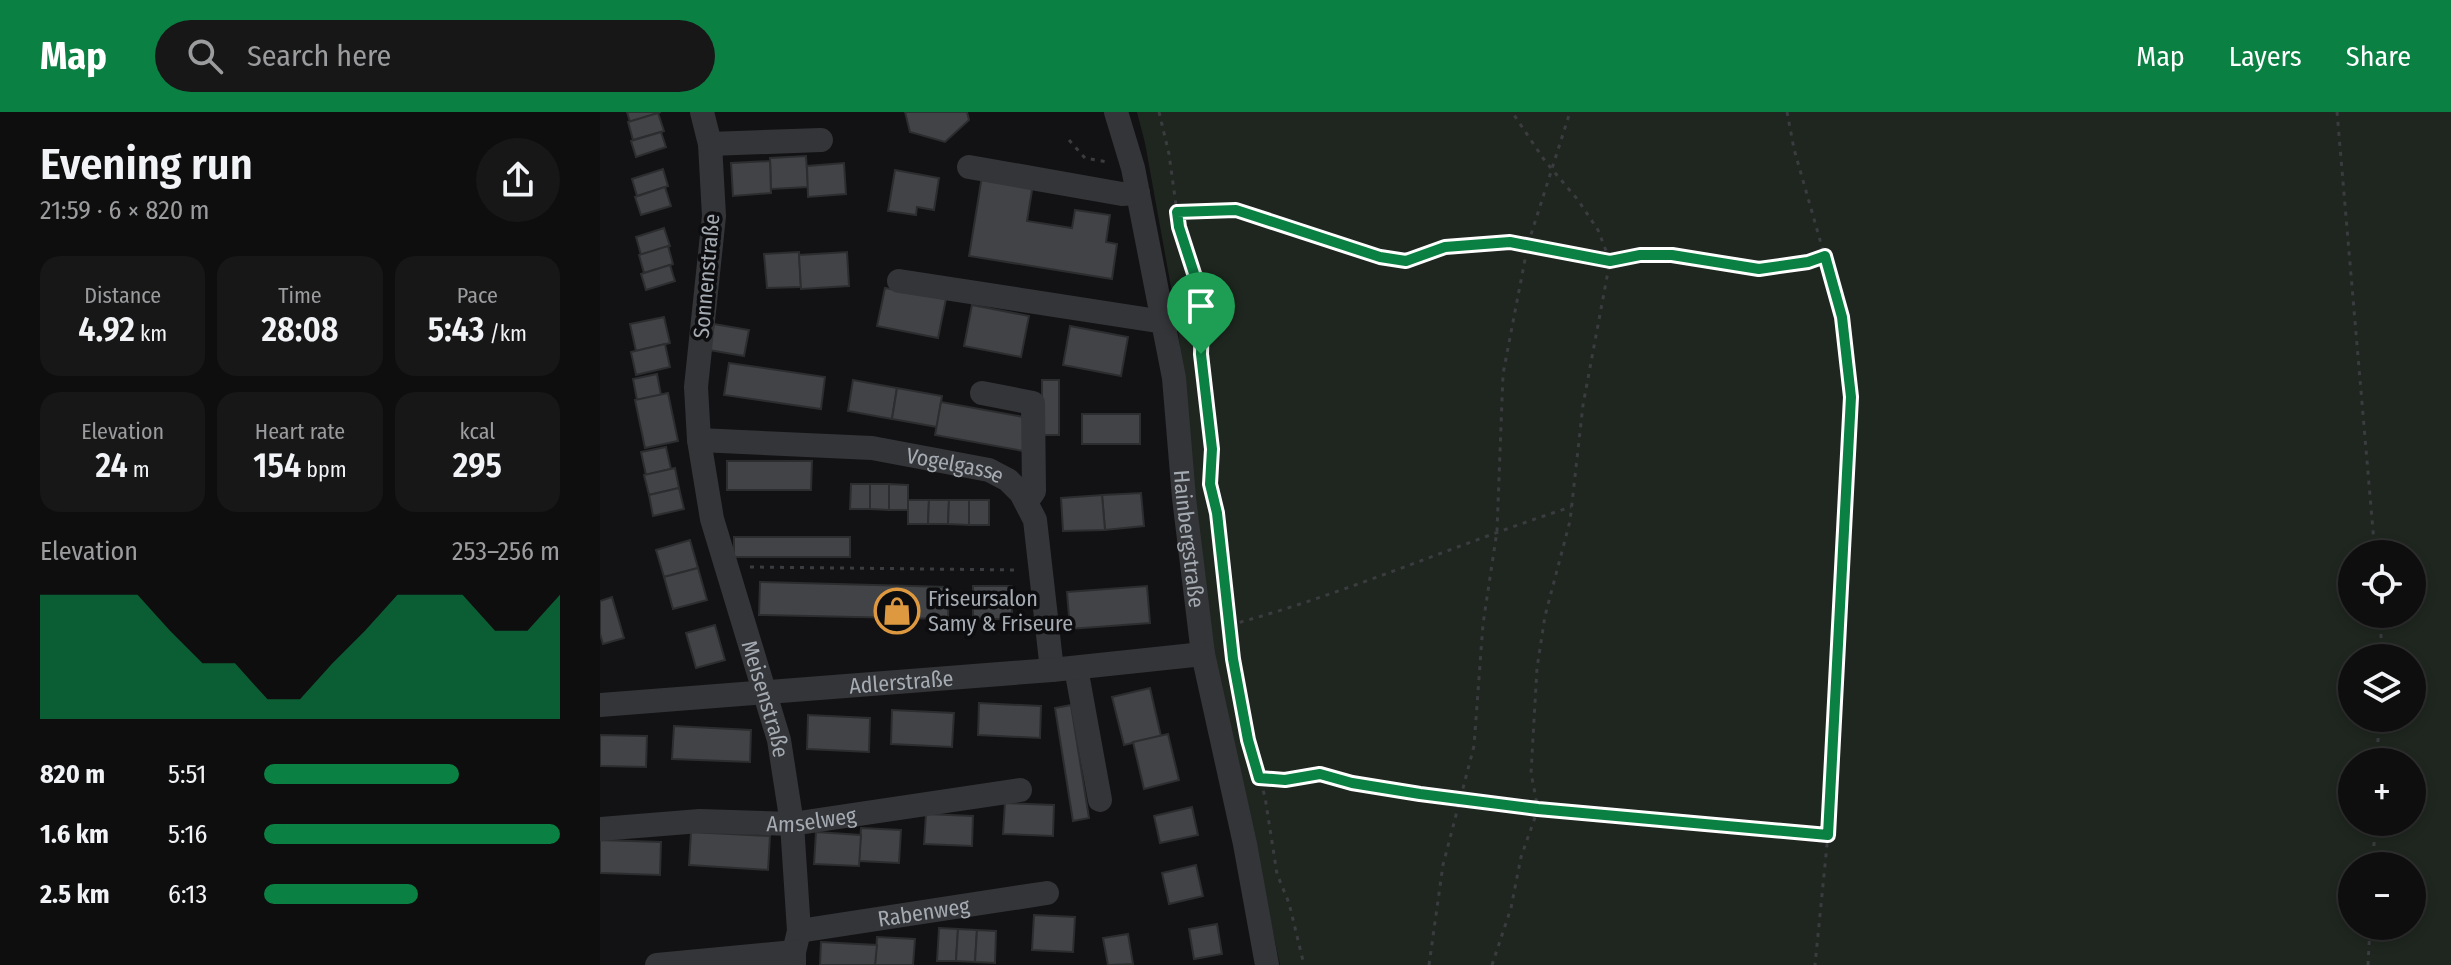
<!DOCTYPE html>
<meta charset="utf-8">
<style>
:root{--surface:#0e0e0f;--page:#171718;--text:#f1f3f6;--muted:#9b9c9e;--line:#2e2e2f;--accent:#0b8043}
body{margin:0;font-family:"Fira Sans Condensed",sans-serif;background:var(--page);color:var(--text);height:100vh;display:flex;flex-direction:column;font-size:30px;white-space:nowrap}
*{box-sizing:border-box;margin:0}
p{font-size:26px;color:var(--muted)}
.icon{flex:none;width:44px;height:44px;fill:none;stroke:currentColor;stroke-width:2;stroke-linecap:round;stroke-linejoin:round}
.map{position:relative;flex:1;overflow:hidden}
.panel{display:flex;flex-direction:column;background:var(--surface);width:600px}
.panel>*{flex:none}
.buttons{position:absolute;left:1738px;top:428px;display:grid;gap:16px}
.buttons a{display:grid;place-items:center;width:88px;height:88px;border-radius:50%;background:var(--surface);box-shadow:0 4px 12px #0003,0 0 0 2px var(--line);font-size:40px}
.pin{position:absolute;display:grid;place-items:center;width:68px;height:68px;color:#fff;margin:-82px -34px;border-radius:50% 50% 50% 0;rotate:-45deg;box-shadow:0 0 8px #0007}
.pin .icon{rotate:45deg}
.round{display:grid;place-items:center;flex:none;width:84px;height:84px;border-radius:42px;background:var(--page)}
.headline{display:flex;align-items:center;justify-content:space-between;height:136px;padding:0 40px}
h1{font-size:44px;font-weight:600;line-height:60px}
.metrics{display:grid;grid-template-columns:repeat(3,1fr);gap:12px;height:136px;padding:8px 40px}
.metrics div{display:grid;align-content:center;border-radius:20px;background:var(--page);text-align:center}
.metrics b{font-size:34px;font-weight:600}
.metrics small{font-size:22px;font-weight:400}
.metrics p{font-size:22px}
.chart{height:224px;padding:16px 40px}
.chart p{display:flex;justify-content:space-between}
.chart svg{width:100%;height:144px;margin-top:8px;fill:var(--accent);opacity:.7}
ul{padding:0 40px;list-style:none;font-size:26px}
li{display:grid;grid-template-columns:128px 96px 1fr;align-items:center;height:60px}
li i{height:20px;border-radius:10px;background:var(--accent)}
header{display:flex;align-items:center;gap:48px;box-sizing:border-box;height:112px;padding:0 40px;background:var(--accent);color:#fff}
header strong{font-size:38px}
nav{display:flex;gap:44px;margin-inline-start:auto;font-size:28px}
.search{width:560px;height:72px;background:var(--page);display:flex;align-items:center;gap:20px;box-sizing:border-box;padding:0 28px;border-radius:44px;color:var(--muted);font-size:30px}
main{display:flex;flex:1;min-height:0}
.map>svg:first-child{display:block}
.green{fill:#1f261f;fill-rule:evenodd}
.building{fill:#414346;stroke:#2c2d2f;stroke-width:2}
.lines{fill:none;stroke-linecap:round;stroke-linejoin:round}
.path{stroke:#3a3c3f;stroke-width:3;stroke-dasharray:4 6;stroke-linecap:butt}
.minor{stroke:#343538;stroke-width:24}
.route-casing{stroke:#fff;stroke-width:16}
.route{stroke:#0b8043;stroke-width:10}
.labels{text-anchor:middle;stroke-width:7;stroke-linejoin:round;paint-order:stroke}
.street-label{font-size:22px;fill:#a5abb3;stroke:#0d0d0f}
.poi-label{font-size:22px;fill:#a5abb3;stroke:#0d0d0f;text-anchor:start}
</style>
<header>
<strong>Map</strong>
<div class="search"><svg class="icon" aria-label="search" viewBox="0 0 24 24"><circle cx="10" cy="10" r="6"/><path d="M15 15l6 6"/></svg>Search here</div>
<nav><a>Map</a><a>Layers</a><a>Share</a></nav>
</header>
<main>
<section class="panel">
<div class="headline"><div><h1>Evening run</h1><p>21:59 · 6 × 820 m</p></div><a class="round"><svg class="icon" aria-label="share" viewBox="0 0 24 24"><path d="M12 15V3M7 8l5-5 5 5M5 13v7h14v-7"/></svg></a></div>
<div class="metrics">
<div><p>Distance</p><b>4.92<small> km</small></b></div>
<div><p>Time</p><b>28:08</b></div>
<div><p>Pace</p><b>5:43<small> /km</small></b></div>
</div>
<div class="metrics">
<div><p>Elevation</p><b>24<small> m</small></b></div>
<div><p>Heart rate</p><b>154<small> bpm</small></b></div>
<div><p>kcal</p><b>295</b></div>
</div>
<div class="chart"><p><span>Elevation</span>253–256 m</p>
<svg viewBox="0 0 160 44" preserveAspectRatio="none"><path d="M0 44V6L10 6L20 6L30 6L40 17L50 27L60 27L70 38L80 38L90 27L100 17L110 6L120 6L130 6L140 17L150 17L160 6V44z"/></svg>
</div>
<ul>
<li><b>820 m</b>5:51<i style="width:66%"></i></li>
<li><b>1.6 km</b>5:16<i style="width:100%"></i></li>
<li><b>2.5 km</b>6:13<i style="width:52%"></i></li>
</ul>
</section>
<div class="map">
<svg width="1851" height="853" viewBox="0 0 1851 853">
<rect width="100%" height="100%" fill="#121214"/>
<!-- green -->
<path class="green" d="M537,0H1851V853H680L647,698L616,581L577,208L545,31ZM1752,442H1812V502H1752ZM1752,546H1812V606H1752ZM1752,650H1812V710H1752ZM1752,754H1812V814H1752Z"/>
<!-- building -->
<g class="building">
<polygon points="27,0 61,0 30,10"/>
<polygon points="305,0 367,0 369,8 345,30 310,20"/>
<polygon points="58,1 64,19 33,28 28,10"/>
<polygon points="61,20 66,35 36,45 31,29"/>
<polygon points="206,44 208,75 171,77 170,46"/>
<polygon points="170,49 171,81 133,84 131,51"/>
<polygon points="244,51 246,82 208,85 207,54"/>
<polygon points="63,57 68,74 37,84 32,67"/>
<polygon points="295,58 339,66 334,98 317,95 316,103 288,99"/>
<polygon points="382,64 433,72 427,109 472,116 475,98 510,103 506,130 517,132 512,167 369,144"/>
<polygon points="65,75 71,94 41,103 35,85"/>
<polygon points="64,116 70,134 41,143 36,125"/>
<polygon points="68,134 73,152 44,161 39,143"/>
<polygon points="199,140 201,175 167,176 164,142"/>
<polygon points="247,140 249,174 201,177 199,143"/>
<polygon points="70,153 75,169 46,178 41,162"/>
<polygon points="285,176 346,187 338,226 277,214"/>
<polygon points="372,193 429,204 421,245 364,234"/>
<polygon points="64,205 70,231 36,239 30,212"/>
<polygon points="114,212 149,218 144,244 109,238"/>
<polygon points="470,214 528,225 521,264 463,253"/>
<polygon points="65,232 70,255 36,263 31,240"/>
<polygon points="129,251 225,265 221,297 124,283"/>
<polygon points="57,262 61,283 37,288 33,267"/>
<polygon points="253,268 297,276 292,307 248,299"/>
<rect x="442" y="268" width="17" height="55"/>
<polygon points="297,276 342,284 337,315 292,307"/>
<polygon points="68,281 78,329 45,336 35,288"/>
<polygon points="341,290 429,306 423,339 335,323"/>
<rect x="482" y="302" width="58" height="30"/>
<polygon points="66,335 71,357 46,363 41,340"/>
<polygon points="127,349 212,349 211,378 127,378"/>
<polygon points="75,356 79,376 49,383 44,363"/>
<polygon points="251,372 270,372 270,397 250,397"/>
<polygon points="270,372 289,372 289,398 270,397"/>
<polygon points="289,372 308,373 308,398 289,398"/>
<polygon points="79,376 84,397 53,404 49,383"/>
<polygon points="541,381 544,414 505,418 502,383"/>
<polygon points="502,383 505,418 463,419 461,386"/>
<polygon points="308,388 329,388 328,412 308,412"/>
<polygon points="329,388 349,388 348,412 328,412"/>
<polygon points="349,388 369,388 369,413 348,412"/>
<rect x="369" y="388" width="20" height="25"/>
<rect x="134" y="425" width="116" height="20"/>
<polygon points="90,428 98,456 64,465 56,438"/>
<polygon points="98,456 107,488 73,497 64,465"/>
<polygon points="160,470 349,475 348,507 159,503"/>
<rect x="373" y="474" width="39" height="33"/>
<polygon points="547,474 550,511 470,517 467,480"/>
<polygon points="12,485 24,526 3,532 0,522 0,489"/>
<polygon points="115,513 125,548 96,556 86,521"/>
<polygon points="550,576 561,624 524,633 512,585"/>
<polygon points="379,591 441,594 440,626 378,623"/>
<polygon points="471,593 489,706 473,709 455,596"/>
<polygon points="292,598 354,601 352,635 291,632"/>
<polygon points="208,603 270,606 269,640 207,637"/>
<polygon points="74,614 151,618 150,650 72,647"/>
<polygon points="568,622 579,668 544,677 533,630"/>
<polygon points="0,623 47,624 46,655 0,654"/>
<polygon points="405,691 454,693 453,724 403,722"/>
<polygon points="592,695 598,723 560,731 554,704"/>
<polygon points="326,702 373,704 372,734 324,732"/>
<polygon points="261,716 301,718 299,751 259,749"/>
<polygon points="91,720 170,724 168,758 89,753"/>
<polygon points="216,720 261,723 259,754 214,752"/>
<polygon points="0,728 61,730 60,763 0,761"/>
<polygon points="596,753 603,784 569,792 562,761"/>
<polygon points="434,803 475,805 473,840 432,838"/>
<polygon points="617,812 622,842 594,847 589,817"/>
<polygon points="339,816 358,817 356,849 337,849"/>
<polygon points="358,817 377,818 375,850 356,849"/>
<polygon points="377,818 396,819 395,851 375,850"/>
<polygon points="528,822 533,852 508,853 503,826"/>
<polygon points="277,825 315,827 313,853 275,853"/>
<polygon points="221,830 277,833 275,853 220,853"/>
</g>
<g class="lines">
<!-- path -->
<g class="path">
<polyline points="559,0 569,42 579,115 600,180 602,208 601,242 612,337 610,372 617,401 633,547 648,628 665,685 677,762 689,791 704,853"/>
<polyline points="1187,0 1194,37 1242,205 1251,285 1228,723 1215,853"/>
<polyline points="1737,0 1775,442"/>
<polyline points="469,28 485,46 507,50"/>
<polyline points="577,100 636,98 780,145 806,149 845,135 910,130 1010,149 1040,143 1072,143 1159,157 1208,150 1225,144"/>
<polyline points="150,455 418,458"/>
<polyline points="1780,502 1782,546"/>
<path d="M630,513C746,482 856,432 971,395"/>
<polyline points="1777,650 1779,606"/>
<polyline points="660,666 685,668 720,662 752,671 820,682 938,697 1228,723"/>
<polyline points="1773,754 1775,710"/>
<polyline points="829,853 843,753 874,634 883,512 897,419 903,262 928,132 970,0"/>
<polyline points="892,853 911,796 921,745 938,697 931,661 937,556 945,504 970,409 983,293 1010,149 998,118 978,88 945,49 912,0"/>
<polyline points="1768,853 1770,814"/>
</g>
<!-- minor -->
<g class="minor">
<path id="s1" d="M102,0L110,32L114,104L96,275L99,328L112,407L179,628L192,712L199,819L194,840V853"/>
<path id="s2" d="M516,0L533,56L574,266L584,386L603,542L645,732L667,853"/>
<polyline points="110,32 221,28"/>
<polyline points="369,55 522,82 538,81"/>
<polyline points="299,169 564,210"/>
<polyline points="382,281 433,291 434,379 427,389"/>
<path id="s3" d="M99,328L272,336L389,358L408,368L421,381L435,408L452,558"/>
<polyline points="476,556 500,688"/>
<path id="s4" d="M0,593L452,558L603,542"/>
<path id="s5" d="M0,717L100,709L192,712L420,678"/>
<path id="s6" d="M199,819L447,781"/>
<polyline points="57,853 194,840"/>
</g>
</g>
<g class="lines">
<!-- route casing -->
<g class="route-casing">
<polygon id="route" points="636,98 780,145 806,149 845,135 910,130 1010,149 1040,143 1072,143 1159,157 1208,150 1225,144 1242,205 1251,285 1228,723 938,697 820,682 752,671 720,662 685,668 659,666 648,628 633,547 617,401 610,372 612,337 601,242 602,208 600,180 579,115 577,100"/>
</g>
<!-- route -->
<use href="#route" class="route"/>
</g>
<!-- icons -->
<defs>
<g id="shop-ring" transform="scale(2.3)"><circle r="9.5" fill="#0d0d0f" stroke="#de9940" stroke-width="1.5"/><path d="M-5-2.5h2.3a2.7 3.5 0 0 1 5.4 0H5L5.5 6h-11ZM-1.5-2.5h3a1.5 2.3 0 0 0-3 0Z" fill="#de9940"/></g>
</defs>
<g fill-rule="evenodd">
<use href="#shop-ring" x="297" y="499"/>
</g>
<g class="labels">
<!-- street labels -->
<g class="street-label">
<text transform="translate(106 164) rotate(-85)" y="8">Sonnenstraße</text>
<text dy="8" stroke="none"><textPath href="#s3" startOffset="258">Vogelgasse</textPath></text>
<text dy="8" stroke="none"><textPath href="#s2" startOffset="434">Hainbergstraße</textPath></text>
<text dy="8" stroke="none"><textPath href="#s4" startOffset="302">Adlerstraße</textPath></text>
<text dy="8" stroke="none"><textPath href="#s1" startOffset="598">Meisenstraße</textPath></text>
<text dy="8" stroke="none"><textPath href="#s5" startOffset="212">Amselweg</textPath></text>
<text dy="8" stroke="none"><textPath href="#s6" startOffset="126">Rabenweg</textPath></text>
</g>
<!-- poi labels -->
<g class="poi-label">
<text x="328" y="494">Friseursalon<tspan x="328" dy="25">Samy &amp; Friseure</tspan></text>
</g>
</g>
</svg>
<div class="buttons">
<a><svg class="icon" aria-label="locate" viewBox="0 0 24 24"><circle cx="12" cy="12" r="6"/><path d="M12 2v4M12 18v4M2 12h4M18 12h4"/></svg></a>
<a><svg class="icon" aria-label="layers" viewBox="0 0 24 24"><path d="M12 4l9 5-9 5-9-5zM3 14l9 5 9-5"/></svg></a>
<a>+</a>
<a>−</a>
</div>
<div class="pin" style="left:601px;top:242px;background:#1e9e55"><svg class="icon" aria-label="arrive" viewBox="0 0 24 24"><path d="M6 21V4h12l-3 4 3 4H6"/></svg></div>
</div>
</main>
